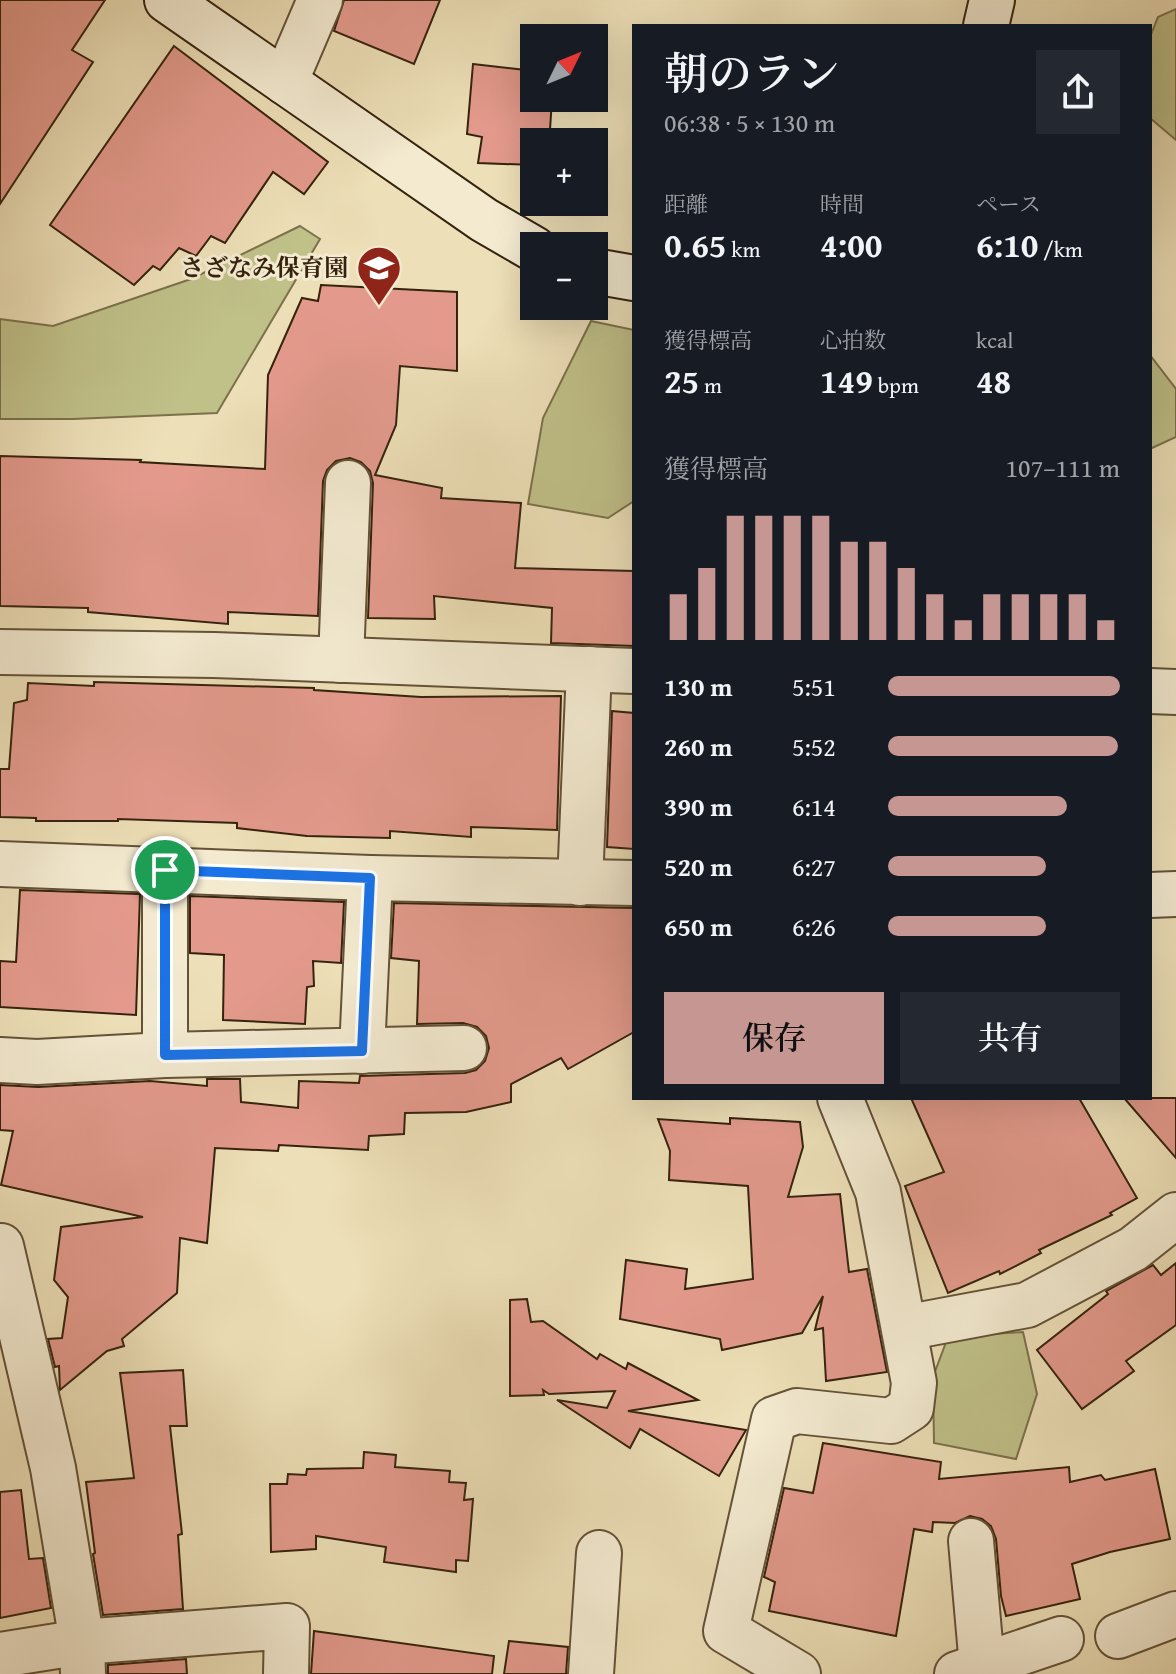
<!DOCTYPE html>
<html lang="ja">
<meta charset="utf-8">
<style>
:root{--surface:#171b24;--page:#242831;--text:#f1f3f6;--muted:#9ea1a6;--accent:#c59692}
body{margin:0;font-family:"Gentium Book Plus","Noto Serif JP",serif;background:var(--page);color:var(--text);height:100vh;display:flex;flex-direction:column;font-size:30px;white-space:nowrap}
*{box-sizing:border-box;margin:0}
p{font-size:26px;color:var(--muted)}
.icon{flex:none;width:44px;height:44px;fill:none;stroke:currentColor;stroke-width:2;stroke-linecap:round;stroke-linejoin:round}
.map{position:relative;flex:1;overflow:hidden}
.panel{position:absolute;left:632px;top:24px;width:520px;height:1076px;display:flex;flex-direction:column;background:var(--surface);border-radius:0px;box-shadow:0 8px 32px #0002}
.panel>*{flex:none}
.needle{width:52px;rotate:47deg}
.tools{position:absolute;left:520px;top:24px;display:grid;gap:16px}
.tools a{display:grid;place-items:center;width:88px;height:88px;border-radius:0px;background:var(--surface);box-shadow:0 8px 32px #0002;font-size:40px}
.pin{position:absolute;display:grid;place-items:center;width:68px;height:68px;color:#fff;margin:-34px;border:4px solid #fff;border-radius:50%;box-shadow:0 2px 8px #0007}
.round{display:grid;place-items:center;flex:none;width:84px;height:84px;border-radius:0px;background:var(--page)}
.overview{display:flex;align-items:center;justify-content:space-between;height:136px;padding:0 32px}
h1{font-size:44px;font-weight:600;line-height:60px}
.metrics{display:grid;grid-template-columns:repeat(3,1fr);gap:12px;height:136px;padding:8px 32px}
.metrics div{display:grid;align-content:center}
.metrics b{font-size:34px;font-weight:600}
.metrics small{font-size:22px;font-weight:400}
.metrics p{font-size:22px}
.chart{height:224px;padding:16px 32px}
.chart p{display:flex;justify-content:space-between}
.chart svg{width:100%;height:144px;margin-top:8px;stroke:var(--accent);stroke-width:6}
.action{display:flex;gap:16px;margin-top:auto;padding:16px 32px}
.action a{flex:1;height:92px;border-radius:0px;background:var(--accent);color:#111;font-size:32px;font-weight:600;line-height:92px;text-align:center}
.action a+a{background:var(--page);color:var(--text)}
ul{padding:0 32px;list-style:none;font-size:26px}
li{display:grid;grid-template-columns:128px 96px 1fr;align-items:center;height:60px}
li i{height:20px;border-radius:10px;background:var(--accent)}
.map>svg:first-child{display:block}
.green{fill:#c0c089;stroke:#7b724c;stroke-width:2}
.building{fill:#e39a8c;stroke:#36230e;stroke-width:2}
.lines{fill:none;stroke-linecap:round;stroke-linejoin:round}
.street-casing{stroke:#645238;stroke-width:48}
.secondary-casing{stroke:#36230e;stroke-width:48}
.street{stroke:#f3ead0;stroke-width:44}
.secondary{stroke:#f3ead0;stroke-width:44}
.route-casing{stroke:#fff;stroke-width:16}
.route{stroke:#1a73e8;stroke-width:10}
.labels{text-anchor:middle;stroke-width:6;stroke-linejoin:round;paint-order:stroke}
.poi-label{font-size:24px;font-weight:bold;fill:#36230e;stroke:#f3ead0;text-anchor:end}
</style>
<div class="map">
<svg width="1176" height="1674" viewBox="0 0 1176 1674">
<rect width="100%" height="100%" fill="#eddfb7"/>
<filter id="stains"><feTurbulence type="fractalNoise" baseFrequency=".0025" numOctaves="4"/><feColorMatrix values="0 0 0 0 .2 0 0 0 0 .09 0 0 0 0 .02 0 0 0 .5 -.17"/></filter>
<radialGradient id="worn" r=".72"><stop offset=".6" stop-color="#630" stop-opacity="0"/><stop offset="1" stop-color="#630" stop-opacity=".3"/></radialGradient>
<!-- green -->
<g class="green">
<polygon points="1176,9 1176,140 1150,118 1150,37 1158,17"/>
<polygon points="300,226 320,239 217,413 73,419 0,419 0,319 53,326 191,279"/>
<polygon points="591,321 634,330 634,501 608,518 528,504 543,418"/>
<polygon points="1150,355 1176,389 1176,437 1150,449"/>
<polygon points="1023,1332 1037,1394 1016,1459 934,1443 933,1377 948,1337"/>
</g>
<!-- building -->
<g class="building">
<polygon points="0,0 105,0 72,50 93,62 0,204"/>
<polygon points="344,0 440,0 414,64 334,31"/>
<polygon points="174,46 328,162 304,194 273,172 225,243 211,236 196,256 179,248 160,270 153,266 134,285 50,225"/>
<polygon points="473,64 534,71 534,98 552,98 550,130 537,132 537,142 534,142 534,165 478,163 482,137 467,134"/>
<polygon points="321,285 457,292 457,371 400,366 396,425 375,475 442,488 441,498 521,503 515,568 634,571 634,646 551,643 552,608 434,596 435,619 368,618 373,483 370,471 361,462 350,458 336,461 327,470 323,481 318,616 228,612 228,624 88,612 88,608 0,606 0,456 141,460 140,462 265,469 268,375 302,298 318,301"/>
<polygon points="94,682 314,688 314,690 421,697 561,696 557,830 471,827 471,837 390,831 390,838 307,836 237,828 237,823 118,819 118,821 36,821 36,818 0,817 0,769 9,769 14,703 27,700 28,683 94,686"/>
<polygon points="612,711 634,713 634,849 607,847"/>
<polygon points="20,890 140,894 136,1015 0,1007 0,961 16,962"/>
<polygon points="190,896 344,902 341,963 313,961 314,986 307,987 305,1024 223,1020 224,955 190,953"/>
<polygon points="394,903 634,908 634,1032 568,1069 561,1058 511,1084 511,1102 466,1112 405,1113 404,1134 369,1136 368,1150 279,1145 278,1151 215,1148 207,1243 180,1238 177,1293 122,1339 124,1346 107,1351 60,1390 59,1366 55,1367 48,1339 62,1338 68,1297 54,1280 61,1227 143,1217 1,1185 13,1131 0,1130 0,1085 38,1087 150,1081 207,1086 207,1079 240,1079 241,1102 298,1108 299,1081 359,1083 360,1076 465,1073 476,1070 485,1061 489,1048 486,1036 477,1027 463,1023 417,1024 419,961 391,958"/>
<polygon points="911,1098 1079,1098 1137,1198 1110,1213 1112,1215 1039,1250 1041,1253 1000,1274 999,1271 948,1293 905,1186 944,1172"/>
<polygon points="1124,1098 1176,1098 1176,1158"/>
<polygon points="730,1118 800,1122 803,1147 788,1197 840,1194 849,1272 867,1269 887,1372 826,1381 823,1328 815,1330 823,1296 802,1333 722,1350 720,1339 620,1319 626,1260 687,1269 685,1289 753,1279 748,1186 669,1180 670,1151 658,1119 730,1124"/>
<polygon points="1176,1263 1176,1325 1126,1361 1134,1371 1082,1409 1037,1350 1108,1294 1106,1291 1153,1265 1161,1275"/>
<polygon points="527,1299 531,1322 543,1321 597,1359 600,1354 626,1369 628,1363 698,1400 628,1411 746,1430 719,1476 640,1429 630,1448 557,1400 607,1408 615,1391 549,1394 543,1390 544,1395 510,1396 510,1300"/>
<polygon points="183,1370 187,1426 170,1426 182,1534 178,1535 183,1609 103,1615 93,1554 95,1553 86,1482 134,1478 120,1373"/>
<polygon points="823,1443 941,1462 939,1479 1069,1467 1070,1482 1101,1475 1105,1480 1155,1469 1170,1539 1110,1552 1072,1564 1080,1599 1006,1616 1001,1596 996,1539 991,1526 982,1519 970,1516 955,1523 933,1522 932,1532 914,1529 896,1636 769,1611 775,1582 764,1577 784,1488 813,1493"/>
<polygon points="364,1452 396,1455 395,1467 450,1471 449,1482 466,1483 464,1500 473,1499 468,1561 456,1560 456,1572 384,1562 386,1547 316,1536 316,1549 271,1552 270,1484 287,1484 288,1474 306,1475 307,1469 363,1468"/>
<polygon points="21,1490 29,1559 43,1558 51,1608 0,1618 0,1492"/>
<polygon points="314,1631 494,1656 492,1674 311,1674"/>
<polygon points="509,1641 568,1647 566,1674 504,1674"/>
<polygon points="186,1659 187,1674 108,1674 108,1665"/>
</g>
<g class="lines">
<!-- street casing -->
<g class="street-casing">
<g id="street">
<polyline points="285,82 320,0"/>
<polyline points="0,652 214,655 634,671"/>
<polyline points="341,660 348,483"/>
<polyline points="1150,691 1176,692"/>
<polyline points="0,864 370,878 634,883"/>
<polyline points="165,870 165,1055"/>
<polyline points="580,883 589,669"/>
<polyline points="1150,895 1176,894"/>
<polyline points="362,1051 370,878"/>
<polyline points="0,1060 37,1062 165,1055 464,1048"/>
<polyline points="1,1246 53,1468 82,1642 83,1674"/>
<polyline points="904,1328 1027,1305 1133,1249 1176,1215"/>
<polyline points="971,1541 982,1666"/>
<polyline points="1118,1636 1176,1614"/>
<polyline points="0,1655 82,1642 287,1626 286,1674"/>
<polyline points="591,1674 599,1553"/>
<polyline points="798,1674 726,1631 774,1419 797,1411 891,1421 911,1408 914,1383 878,1192 840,1098"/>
<polyline points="957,1674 1061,1639"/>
</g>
</g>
<!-- secondary casing -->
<g class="secondary-casing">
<g id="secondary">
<polyline points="167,0 484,220 534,249"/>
<polyline points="986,26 992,0"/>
<polyline points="594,271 634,278"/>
</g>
</g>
<!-- street -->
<use href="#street" class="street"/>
<!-- secondary -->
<use href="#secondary" class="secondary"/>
</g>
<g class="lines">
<!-- route casing -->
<g class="route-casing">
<polygon id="route" points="165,870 370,878 362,1051 165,1055"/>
</g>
<!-- route -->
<use href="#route" class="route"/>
</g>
<!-- icons -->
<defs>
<g id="school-pin" transform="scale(2.3)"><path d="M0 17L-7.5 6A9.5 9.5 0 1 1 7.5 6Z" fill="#8f2418" stroke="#f3ead0"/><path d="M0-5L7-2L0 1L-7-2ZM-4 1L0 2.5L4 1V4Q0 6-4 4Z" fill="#fff"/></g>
</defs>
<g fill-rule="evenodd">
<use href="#school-pin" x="379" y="268"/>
</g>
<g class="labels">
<!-- poi labels -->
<g class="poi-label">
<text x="348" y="276">さざなみ保育園</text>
</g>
</g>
<rect width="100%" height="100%" filter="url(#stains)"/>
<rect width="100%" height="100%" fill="url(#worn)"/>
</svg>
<div class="tools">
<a><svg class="needle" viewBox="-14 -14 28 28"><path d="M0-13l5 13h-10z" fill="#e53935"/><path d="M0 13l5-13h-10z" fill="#9ea1a6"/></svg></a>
<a>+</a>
<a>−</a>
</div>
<div class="pin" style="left:165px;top:870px;background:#1e9e55"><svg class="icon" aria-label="arrive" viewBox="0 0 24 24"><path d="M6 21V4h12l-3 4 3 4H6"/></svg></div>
<section class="panel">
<div class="overview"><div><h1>朝のラン</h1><p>06:38 · 5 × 130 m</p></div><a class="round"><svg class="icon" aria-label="share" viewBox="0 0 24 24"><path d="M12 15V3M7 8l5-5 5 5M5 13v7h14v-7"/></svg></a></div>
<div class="metrics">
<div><p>距離</p><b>0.65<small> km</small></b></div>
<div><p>時間</p><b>4:00</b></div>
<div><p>ペース</p><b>6:10<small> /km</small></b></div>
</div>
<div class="metrics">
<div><p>獲得標高</p><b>25<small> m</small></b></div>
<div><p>心拍数</p><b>149<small> bpm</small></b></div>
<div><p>kcal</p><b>48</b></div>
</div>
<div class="chart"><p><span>獲得標高</span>107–111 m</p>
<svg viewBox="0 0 160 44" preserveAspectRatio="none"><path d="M5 44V30M15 44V22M25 44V6M35 44V6M45 44V6M55 44V6M65 44V14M75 44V14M85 44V22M95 44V30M105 44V38M115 44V30M125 44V30M135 44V30M145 44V30M155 44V38"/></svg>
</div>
<ul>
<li><b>130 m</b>5:51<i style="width:100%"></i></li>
<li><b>260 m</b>5:52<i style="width:99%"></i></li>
<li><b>390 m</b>6:14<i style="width:77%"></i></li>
<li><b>520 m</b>6:27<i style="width:68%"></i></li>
<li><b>650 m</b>6:26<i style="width:68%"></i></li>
</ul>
<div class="action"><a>保存</a><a>共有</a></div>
</section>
</div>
